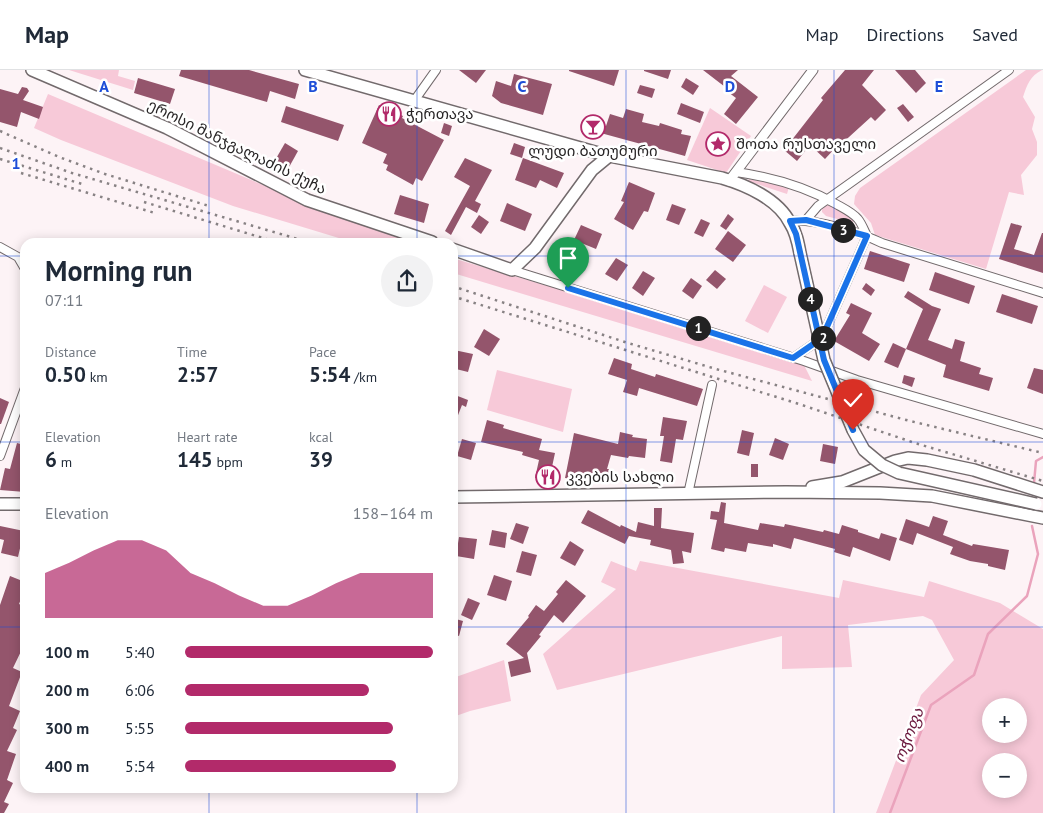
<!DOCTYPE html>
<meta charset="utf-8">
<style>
:root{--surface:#fff;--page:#f2f2f3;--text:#1f2937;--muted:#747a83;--line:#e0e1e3;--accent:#b22a6a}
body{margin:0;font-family:"PT Sans","Noto Sans Georgian",sans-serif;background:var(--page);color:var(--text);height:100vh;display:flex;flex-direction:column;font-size:19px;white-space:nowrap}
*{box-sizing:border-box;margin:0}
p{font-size:16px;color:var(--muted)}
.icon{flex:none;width:28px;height:28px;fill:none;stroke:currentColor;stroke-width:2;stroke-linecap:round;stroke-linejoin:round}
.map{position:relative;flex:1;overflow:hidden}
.details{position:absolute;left:20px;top:168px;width:438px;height:555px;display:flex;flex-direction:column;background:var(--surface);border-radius:15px;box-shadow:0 2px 12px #0003}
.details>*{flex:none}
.tools{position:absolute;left:982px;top:628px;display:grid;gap:10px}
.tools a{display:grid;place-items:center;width:45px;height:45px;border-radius:50%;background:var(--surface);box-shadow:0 2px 12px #0003;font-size:25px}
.pin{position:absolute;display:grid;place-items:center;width:42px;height:42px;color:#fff;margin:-51px -21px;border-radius:50% 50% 50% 0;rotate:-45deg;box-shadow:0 0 5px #0007}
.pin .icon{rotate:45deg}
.km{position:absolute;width:25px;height:25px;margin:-12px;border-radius:50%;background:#222;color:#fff;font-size:14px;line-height:25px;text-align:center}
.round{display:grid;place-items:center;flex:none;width:52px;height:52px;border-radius:26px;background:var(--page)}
.overview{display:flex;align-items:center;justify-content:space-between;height:85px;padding:0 25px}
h1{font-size:28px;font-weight:700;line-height:38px}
.metrics{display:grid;grid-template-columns:repeat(3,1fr);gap:8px;height:85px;padding:5px 25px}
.metrics div{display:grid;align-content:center}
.metrics b{font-size:21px;font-weight:700}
.metrics small{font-size:14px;font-weight:400}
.metrics p{font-size:14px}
.chart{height:140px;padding:10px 25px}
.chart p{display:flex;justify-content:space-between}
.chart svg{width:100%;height:90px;margin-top:5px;fill:var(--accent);opacity:.7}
ul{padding:0 25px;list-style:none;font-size:16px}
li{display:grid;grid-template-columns:80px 60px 1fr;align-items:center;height:38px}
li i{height:12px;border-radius:6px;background:var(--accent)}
header{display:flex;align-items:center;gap:30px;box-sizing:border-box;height:70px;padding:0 25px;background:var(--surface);border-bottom:1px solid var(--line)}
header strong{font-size:24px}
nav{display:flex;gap:28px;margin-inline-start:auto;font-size:18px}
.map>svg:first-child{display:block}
.green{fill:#f7c9d8;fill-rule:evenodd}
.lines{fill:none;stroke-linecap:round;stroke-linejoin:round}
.stream{stroke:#eaa3bc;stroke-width:2.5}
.building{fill:#94556c}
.minor-casing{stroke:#726a6c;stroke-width:10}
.tertiary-casing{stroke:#726a6c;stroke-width:11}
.primary-casing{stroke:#726a6c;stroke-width:14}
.minor{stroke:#fff;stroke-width:8}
.tertiary{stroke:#fff;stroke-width:9}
.primary{stroke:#fff;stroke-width:11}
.rail{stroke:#888284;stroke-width:2.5;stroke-dasharray:2.5 5;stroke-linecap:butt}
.primary-bridge-casing{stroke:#726a6c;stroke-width:14;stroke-linecap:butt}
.primary-bridge{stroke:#fff;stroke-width:11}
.route-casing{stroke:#fff;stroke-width:10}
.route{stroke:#1a73e8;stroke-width:6}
.grid{fill:none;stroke:#1d4ed8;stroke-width:1;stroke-opacity:0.55}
.labels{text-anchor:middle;stroke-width:5;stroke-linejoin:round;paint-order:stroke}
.poi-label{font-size:15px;fill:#282526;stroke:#fff;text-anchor:start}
.street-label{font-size:15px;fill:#282526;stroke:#fff}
.water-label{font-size:16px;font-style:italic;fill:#6b193e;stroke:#fff}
.grid-label{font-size:16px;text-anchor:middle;font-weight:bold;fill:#1d4ed8;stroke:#fff;stroke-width:5;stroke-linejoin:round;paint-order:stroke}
</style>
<header>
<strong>Map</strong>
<nav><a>Map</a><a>Directions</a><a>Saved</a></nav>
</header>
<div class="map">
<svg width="1043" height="743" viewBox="0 0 1043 743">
<rect width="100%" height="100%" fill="#fdf3f6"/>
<!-- green -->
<g class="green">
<polygon points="69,0 119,0 118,6 135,11 133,20"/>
<path d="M1026,0H1042C1030,6 1027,15 1023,27L1035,47L1032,59L1037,72V85L1021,105L1024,125L1009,122L986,199L875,165L871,153L854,134L855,126L860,118Z"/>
<polygon points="48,24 282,123 417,172 352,172 233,136 61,70 34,58"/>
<polygon points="710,38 751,66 726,103 687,90"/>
<polygon points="749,109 789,117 787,124 748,111"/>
<polygon points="826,135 831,136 853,149 853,151 852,153 826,146 822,142 822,139"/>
<polygon points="452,188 678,254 681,256 804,295 812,311 453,203"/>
<polygon points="764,215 787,227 768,263 745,251"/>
<polygon points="497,300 572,319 563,362 487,340"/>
<path d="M611,491L636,501L640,491L839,528L843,510L924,527L929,511L1000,533L1043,559V743H876L921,625L954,590L932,550L923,546L848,555L852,597L782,599V566L557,620L543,584L616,519L601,512ZM1019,636V664H991V636ZM991,691H1019V719H991Z"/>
<polygon points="504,590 511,631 470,641 453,647 453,608"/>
</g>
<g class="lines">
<!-- stream -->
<g class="stream">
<polyline points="1034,413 1036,391 1043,387"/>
<polyline points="890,743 931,635 974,605 988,564 1027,526 1038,484 1032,456"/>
</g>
</g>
<!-- building -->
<g class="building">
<polygon points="181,0 249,0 299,14 295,29 270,21 267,32 179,6"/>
<polygon points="459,0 486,0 476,13"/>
<polygon points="569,0 619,0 614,16 569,1"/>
<polygon points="644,0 671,0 668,9 644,1"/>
<polygon points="703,0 738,0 731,6 758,27 736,54 724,44 736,28 728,22 729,20"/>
<polygon points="845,0 874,0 862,15 886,40 875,51 871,47 838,77 837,76 825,89 810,75 797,91 784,80 823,30 821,28"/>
<polygon points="895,0 915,0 926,13 916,23"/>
<polygon points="514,4 552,14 543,45 501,33 492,26 496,11 511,16"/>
<polygon points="138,8 175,19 170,34 134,23"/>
<polygon points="686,8 699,16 693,25 681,17"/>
<polygon points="640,15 655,19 652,28 637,23"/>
<polygon points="22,17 27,18 29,21 23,30 43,37 39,49 21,42 17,57 0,52 0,19 18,24"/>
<polygon points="681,33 704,42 700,53 677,44"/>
<polygon points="903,34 914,47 908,52 897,38"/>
<polygon points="379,35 403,46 402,48 444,70 422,111 416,108 413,115 386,100 388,95 383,93 387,84 362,73"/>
<polygon points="286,36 344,55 338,71 281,52"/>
<polygon points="626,39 644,44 642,52 659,56 660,53 682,60 681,64 691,66 685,86 586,59 589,51 606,56 610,44 623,48"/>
<polygon points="444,53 452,56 449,66 441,63"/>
<polygon points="285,73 298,81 288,99 274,92"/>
<polygon points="514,73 525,77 522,88 510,84"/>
<polygon points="465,88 492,100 475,131 481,134 477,143 466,137 451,165 445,161 470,116 454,107"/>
<polygon points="523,88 564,103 557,118 540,110 536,118 515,110"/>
<polygon points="629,112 655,123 648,142 644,141 633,160 614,149 624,132 621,131"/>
<polygon points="400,125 429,134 424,153 394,144"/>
<polygon points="507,133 532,144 525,161 500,151"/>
<polygon points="672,134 686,139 679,155 666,150"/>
<polygon points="728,144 734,149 726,160 720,156"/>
<polygon points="479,145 489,152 481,164 471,157"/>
<polygon points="701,149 710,153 703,167 694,163"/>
<polygon points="1011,153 1022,156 1014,179 1034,185 1042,163 1043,163 1043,203 999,189"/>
<polygon points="581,155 602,164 596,179 574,170"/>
<polygon points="728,161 746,175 733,192 715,179"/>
<polygon points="870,181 910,194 904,212 864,199"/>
<polygon points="616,188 628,195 617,211 605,204"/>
<polygon points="715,200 726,209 717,219 706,210"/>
<polygon points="643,201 655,208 643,226 632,218"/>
<polygon points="935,202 975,216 969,234 929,220"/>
<polygon points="691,208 702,216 693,229 682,221"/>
<polygon points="866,213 875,220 871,226 862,219"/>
<polygon points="908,221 932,236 941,239 928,270 952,279 955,269 965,272 960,291 981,298 979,304 993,308 989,321 943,307 946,295 906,279 923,239 904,227"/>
<polygon points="1002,224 1038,236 1032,254 996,242"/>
<polygon points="851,233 872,243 862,263 880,274 869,291 834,271 850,245 846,243"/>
<polygon points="484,259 500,269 489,286 474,277"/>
<polygon points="893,273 906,279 898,298 884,292"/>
<polygon points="454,280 473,284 468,302 452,298"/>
<polygon points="614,288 632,294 631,299 655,307 656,304 703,319 697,336 639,318 637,326 623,322 627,310 608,304"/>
<polygon points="1034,298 1043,300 1043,324 1027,318"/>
<polygon points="904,305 915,308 912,317 902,313"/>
<polygon points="455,325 468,330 466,337 462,335 453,358 452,332"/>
<polygon points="0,328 9,332 1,354 0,354"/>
<polygon points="663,347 687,351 683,370 676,369 672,393 660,391 664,366 660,366"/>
<polygon points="487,350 504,355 503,358 542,369 539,380 555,383 549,411 535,408 539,390 522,385 523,382 481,372"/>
<polygon points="742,360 754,363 749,386 737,383"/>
<polygon points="620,362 633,365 632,367 647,369 645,388 629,386 628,388 611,385 607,399 609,399 608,411 595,409 595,411 565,408 574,363 618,374"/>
<polygon points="775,368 789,374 783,390 769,385"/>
<polygon points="462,369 476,373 471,390 457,386"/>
<polygon points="17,373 25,375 25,422 0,420 5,398 10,399"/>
<polygon points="823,374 838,377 835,394 820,391"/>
<rect x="751" y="394" width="7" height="13"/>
<polygon points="721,432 726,433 724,453 758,460 760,453 784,457 785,454 823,462 824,460 839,464 842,455 858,460 858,462 879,469 881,463 897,468 890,491 853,477 850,487 834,482 835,479 794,468 791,479 773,474 773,477 748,473 746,482 725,478 724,482 711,479 717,450 710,449 711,441 719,442"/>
<polygon points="654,438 662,438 661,458 694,463 691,483 682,481 684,493 673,494 671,480 650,475 651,470 629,466 625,474 581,453 588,440 620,457 621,455 636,462 638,452 654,456"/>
<polygon points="933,446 948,451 943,465 972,476 973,474 1009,480 1005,500 988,496 988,494 970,491 950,484 953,477 917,463 913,475 899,470 906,449 929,457"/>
<polygon points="516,453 529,457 523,474 510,469"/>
<polygon points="0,456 24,461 18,487 1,483 4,470 0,469"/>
<polygon points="492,460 507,463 505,478 489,475"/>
<polygon points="459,467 477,469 474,489 456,486"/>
<polygon points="570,471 584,480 575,496 560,488"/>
<polygon points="522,481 537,485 531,506 516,502"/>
<polygon points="494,505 512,511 506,531 487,525"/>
<polygon points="10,506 25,512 25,519 19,534 25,537 25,549 22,557 25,558 25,573 13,598 22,602 9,636 20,641 13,658 17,660 7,681 16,684 7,710 13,713 4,732 9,734 4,743 0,743 0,535"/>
<polygon points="566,510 586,526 563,553 554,545 539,565 541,566 527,583 531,602 511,607 508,592 524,588 506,574 529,547 528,546 536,535 544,541 558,524 556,522"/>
<polygon points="468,528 480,533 472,550 461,545"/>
<polygon points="452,548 463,551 459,566 452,564"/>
</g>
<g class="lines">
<!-- minor casing -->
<g class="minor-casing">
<g id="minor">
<polyline points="414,31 436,0"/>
<path d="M736,102C771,107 804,116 836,134C843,138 852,142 858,149C862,154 864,160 867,166"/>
<polyline points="806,150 818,136 1009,0"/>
<path d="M790,151C818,149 856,161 882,173L1043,223"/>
<polyline points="0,177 18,187 25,199"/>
<polyline points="512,200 804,291 857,310 1043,364"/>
<polyline points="793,288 822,268 867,166"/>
<polyline points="0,386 25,318"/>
<polyline points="688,424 712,315"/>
</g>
</g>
<!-- tertiary casing -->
<g class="tertiary-casing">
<polyline id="tertiary" points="729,111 813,0"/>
</g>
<!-- primary casing -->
<g class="primary-casing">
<g id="primary">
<polyline points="32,0 167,58 307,130 432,172"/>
<path d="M305,0L609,86L722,108C746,115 778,129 790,153C796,162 798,172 800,183"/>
<polyline points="452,179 512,200 535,178 592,100 609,86"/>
<polyline points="812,417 842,412 895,391 908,388 927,390 974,400 1043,422"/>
<polyline points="452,427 786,422 880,423 932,426 1043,448"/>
<polyline points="0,434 25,434"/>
</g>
</g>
<!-- minor -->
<use href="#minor" class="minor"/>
<!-- tertiary -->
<use href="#tertiary" class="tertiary"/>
<!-- primary -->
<use href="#primary" class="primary"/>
<!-- rail -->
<g class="rail">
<polyline points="0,61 59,87 105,104 209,136"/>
<polyline points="0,78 72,103 308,172"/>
<polyline points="0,89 82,114"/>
<polyline points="21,103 155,143"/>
<polyline points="144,132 276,172"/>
<polyline points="452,216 628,273 716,299 910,351 1043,383"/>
<polyline points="452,226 799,334 915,373 1043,411"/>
</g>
<!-- primary-bridge casing -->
<g class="primary-bridge-casing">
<polyline id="primary-bridge" points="800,183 824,290 853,360 864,380 882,395 899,403 1036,434"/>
</g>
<!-- primary-bridge -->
<use href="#primary-bridge" class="primary-bridge"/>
</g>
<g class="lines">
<!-- route casing -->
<g class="route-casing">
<polyline id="route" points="568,218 793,288 822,268 867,166 806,150 790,151 796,164 824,290 853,360"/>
</g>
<!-- route -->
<use href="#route" class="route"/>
</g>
<!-- grid -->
<path class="grid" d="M209,0V172M417,0V172M626,0V743M834,0V743M0,186H25M452,186H1043M0,372H25M452,372H1043M0,557H25M452,557H1043M209,718V743M417,718V743"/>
<!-- icons -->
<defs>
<g id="restaurant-ring" transform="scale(1.25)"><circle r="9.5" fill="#fff" stroke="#b22a6a" stroke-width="1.5"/><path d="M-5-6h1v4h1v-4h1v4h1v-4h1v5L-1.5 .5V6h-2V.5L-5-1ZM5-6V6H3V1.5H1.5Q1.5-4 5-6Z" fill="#b22a6a"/></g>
<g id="bar-ring" transform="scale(1.25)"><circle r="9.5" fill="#fff" stroke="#b22a6a" stroke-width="1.5"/><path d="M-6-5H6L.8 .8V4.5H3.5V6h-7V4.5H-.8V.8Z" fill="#b22a6a"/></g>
<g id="sight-ring" transform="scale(1.25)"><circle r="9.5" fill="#fff" stroke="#b22a6a" stroke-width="1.5"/><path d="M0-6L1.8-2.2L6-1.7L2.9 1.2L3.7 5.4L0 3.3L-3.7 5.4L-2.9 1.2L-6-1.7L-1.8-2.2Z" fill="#b22a6a"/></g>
</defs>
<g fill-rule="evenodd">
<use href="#restaurant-ring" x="389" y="44"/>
<use href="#bar-ring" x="593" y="57"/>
<use href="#sight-ring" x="718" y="74"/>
<use href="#restaurant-ring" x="548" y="407"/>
</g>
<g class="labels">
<!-- poi labels -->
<g class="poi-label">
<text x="406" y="49">ჭერთავა</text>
<text x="736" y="79">შოთა რუსთაველი</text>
<text x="593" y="86" text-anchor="middle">ლუდი ბათუმური</text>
<text x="566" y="412">კვების სახლი</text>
</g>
<!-- street labels -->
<g class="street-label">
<text transform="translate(237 77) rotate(26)" y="5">ეროსი მანჯგალაძის ქუჩა</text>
</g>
<!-- water labels -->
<g class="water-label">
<text transform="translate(908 665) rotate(-69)" y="6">ოჭოფა</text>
</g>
</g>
<g class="grid-label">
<text x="104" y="22">A</text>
<text x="313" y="22">B</text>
<text x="522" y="22">C</text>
<text x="730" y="22">D</text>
<text x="939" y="22">E</text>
<text x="16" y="99">1</text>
</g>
</svg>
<div class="tools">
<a>+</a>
<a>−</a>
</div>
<div class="pin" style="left:568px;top:218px;background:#1e9e55"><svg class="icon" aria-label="arrive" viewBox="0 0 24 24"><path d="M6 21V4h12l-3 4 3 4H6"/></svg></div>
<div class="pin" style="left:853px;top:360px;background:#d93025"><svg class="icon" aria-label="check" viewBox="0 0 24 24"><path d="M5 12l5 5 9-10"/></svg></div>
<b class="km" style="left:698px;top:258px">1</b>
<b class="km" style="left:823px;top:268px">2</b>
<b class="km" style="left:843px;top:160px">3</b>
<b class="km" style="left:810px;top:229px">4</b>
<section class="details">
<div class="overview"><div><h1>Morning run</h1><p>07:11</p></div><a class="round"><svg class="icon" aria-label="share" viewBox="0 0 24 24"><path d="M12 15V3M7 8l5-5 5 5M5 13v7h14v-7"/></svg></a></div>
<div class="metrics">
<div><p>Distance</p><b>0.50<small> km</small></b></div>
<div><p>Time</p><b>2:57</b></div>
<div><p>Pace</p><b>5:54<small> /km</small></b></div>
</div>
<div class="metrics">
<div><p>Elevation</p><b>6<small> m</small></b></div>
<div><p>Heart rate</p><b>145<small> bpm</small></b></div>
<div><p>kcal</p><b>39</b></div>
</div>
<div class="chart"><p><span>Elevation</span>158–164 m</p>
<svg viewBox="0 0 160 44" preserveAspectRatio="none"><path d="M0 44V22L10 17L20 11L30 6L40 6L50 11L60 22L70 27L80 33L90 38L100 38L110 33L120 27L130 22L140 22L150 22L160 22V44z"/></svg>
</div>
<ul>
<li><b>100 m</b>5:40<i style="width:100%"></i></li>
<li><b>200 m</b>6:06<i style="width:74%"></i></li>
<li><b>300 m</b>5:55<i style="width:84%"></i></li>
<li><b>400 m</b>5:54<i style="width:85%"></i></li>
</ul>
</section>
</div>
